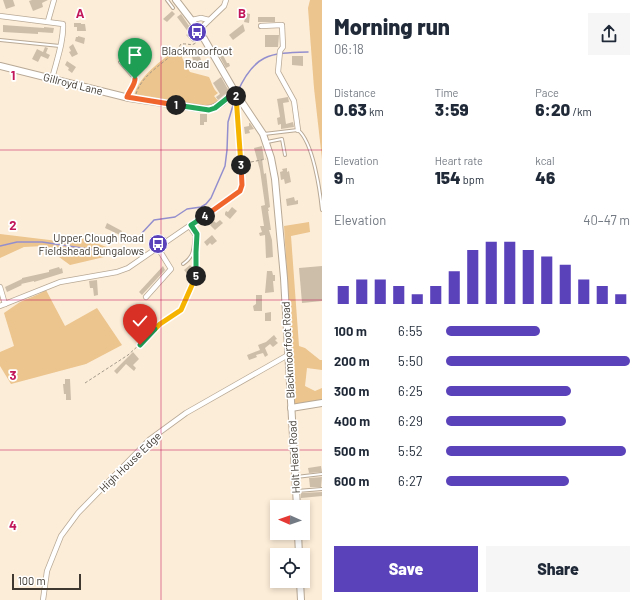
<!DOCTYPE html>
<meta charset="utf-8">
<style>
:root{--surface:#fff;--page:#f6f6f7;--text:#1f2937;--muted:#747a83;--accent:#5a42ba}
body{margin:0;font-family:Barlow,sans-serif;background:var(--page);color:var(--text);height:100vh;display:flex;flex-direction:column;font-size:15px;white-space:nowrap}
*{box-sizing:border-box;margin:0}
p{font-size:13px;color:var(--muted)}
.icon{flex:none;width:22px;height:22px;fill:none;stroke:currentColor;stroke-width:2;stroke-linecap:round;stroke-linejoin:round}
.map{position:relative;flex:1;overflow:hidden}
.side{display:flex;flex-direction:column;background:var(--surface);width:320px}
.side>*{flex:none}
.needle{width:26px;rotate:272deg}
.buttons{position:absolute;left:270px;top:500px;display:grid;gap:8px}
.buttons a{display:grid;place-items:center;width:40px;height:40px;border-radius:0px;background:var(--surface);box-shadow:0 2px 6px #0003;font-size:20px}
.scale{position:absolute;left:12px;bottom:10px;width:69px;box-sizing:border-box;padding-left:4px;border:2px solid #3e3830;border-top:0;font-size:11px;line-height:14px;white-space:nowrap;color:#3e3830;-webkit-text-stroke:3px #fff;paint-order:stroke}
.pin{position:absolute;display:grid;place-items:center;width:34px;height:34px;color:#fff;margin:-41px -17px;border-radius:50% 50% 50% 0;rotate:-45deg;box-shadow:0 0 4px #0007}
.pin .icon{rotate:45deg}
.km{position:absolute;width:20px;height:20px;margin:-10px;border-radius:50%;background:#222;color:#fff;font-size:11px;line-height:20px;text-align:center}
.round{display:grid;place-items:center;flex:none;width:42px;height:42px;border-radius:0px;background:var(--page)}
.headline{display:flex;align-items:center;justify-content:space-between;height:68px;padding:0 12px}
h1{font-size:22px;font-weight:800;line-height:30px}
.figures{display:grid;grid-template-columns:repeat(3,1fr);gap:6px;height:68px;padding:4px 12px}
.figures div{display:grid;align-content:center}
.figures b{font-size:17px;font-weight:800}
.figures small{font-size:11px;font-weight:400}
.figures p{font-size:11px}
.chart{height:112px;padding:8px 12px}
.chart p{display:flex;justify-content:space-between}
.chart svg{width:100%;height:72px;margin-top:4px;stroke:var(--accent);stroke-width:6}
.cta{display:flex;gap:8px;margin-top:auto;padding:8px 12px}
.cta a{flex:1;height:46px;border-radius:0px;background:var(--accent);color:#fff;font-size:16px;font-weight:800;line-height:46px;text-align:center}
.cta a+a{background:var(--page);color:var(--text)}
ul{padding:0 12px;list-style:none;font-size:13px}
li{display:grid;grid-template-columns:64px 48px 1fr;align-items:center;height:30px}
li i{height:10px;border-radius:5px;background:var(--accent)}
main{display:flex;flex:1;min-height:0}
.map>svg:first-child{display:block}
.green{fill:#ecc48d}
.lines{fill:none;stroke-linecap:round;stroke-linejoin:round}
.stream{stroke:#938fce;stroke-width:1.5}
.building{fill:#cdbeaa}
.lane-casing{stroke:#b8a996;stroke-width:4}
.street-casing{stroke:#b8a996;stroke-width:6}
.secondary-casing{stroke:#b8a996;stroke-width:8}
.path{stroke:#a4998a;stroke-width:1;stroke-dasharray:3 2;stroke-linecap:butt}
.lane{stroke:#fff;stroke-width:2}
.street{stroke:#fff;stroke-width:4.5}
.secondary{stroke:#fff;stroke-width:6}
.split-1-casing{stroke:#fff;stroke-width:8}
.split-2-casing{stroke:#fff;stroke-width:8}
.split-3-casing{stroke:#fff;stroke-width:8}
.split-4-casing{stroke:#fff;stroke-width:8}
.split-5-casing{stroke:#fff;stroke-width:8}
.split-6-casing{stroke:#fff;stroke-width:8}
.split-7-casing{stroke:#fff;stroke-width:8}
.split-1{stroke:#f0652b;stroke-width:5}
.split-2{stroke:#22a559;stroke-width:5}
.split-3{stroke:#f5b400;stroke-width:5}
.split-4{stroke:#f0652b;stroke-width:5}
.split-5{stroke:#22a559;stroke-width:5}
.split-6{stroke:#f5b400;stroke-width:5}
.split-7{stroke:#22a559;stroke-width:5}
.grid{fill:none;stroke:#c2185b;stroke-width:1;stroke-opacity:0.55}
.labels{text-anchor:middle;stroke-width:3.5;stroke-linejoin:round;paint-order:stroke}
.poi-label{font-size:11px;fill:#3e3830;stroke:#fff}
.street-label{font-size:11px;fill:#3e3830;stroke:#fff}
.grid-label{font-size:13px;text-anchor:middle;font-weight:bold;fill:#c2185b;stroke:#fff;stroke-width:3.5;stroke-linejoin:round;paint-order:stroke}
</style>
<main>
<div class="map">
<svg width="322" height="600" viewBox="0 0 322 600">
<rect width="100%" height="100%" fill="#fcedd8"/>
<!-- green -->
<g class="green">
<polygon points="310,0 322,0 322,159 314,88 308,8"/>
<path d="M177,48L179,49L185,65L190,72L209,77C212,83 213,89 218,93L214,96L219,102L211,107L134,96C139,75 162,61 177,48Z"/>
<polygon points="309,222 310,232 291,236 299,346 305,348 320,360 322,360 322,370 307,368 305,386 315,391 322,388 322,400 295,404 284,226"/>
<polygon points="0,234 66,242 83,238 117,251 117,254 70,265 44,246 24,247 0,258"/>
<polygon points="46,290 65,326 97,308 122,345 86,364 11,384 0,366 0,352 14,346 4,313 20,302 39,294"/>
</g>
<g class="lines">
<!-- stream -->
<g class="stream">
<path d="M237,93C254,54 269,53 308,52"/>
<polyline points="139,240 142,233 154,220 175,217 187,209 201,207 206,204 211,198 225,166 227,150 228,122 234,102"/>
<polyline points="0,246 17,242 42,242 95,250 130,250"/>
</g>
</g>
<!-- building -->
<g class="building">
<polygon points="3,0 13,0 15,6 6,9"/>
<polygon points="32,0 48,0 42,3 43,7 33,11 29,1"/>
<polygon points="172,11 175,14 167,22 163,19"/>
<polygon points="241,12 250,14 249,23 244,22 245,18 240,17"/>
<polygon points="181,14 198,39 193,42 186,35 189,33 177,17"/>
<rect x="258" y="17" width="17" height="5"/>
<polygon points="74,23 81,23 81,24 85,24 86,31 77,31 77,27 74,27"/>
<polygon points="243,24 245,31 233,40 229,35"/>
<polygon points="3,25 44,28 44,27 54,28 53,33 38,32 38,34 3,32"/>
<polygon points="265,35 279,35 278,47 265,47"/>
<polygon points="78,36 85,38 84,44 75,41 76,37 78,37"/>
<polygon points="73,44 78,54 72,57 69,52 71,51 69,47"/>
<polygon points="45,47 48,48 46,53 50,55 48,59 41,56 38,62 32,59 37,49 43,52"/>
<polygon points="198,51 201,60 194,63 191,54"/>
<polygon points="223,55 227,63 229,63 230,66 226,68 220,57"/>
<polygon points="292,56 303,56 303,66 292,65"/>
<polygon points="67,61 76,67 72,73 68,70 69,68 65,65"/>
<polygon points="221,77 229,91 218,100 216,97 220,94 213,83"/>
<polygon points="288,97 289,102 283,103 286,124 293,122 294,127 281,129 281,124 278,125 277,118 280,117 277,99"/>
<polygon points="200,114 207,114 207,122 204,122 204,125 200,125"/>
<polygon points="249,123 250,123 254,129 249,130 250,133 245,134 244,127 249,126"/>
<polygon points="262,146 264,159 262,159 264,174 266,173 270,207 268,208 269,211 268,211 271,230 269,230 272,240 273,257 266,258 265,235 260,236 259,233 262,232 260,226 264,226 261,206 265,205 260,170 254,148"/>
<polygon points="287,168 287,172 289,171 291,182 285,184 284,179 281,180 280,172 283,171 282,169"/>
<polygon points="294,197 295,201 298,200 298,204 287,206 286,199"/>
<polygon points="232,207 237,211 230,219 225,215 225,213 226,211 228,212"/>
<polygon points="220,220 223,223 215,230 210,225 214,221 216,223"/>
<polygon points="107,223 122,231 120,235 105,228"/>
<polygon points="212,235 217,241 212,245 210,243 207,246 204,242"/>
<polygon points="190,265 194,269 191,272 193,274 190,277 184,270"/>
<polygon points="163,266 165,270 142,295 139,292"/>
<polygon points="322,266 322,301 302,303 299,268"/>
<polygon points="59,267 60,269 62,268 63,273 34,282 34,281 21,284 22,285 7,292 5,287 22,279 22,278 49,272 49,270"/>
<polygon points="267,271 272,271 273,275 275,275 275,281 273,281 274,292 265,293"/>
<polygon points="97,280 98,295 94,296 93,288 90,288 89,281"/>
<polygon points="256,295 262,295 262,311 254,311 253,306 256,304"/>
<polygon points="271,312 271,321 265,321 265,313"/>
<polygon points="274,335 277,339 275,340 278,343 273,347 270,344 265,348 268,355 265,357 263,353 256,355 257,357 249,360 247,355 260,350 258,345 266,342"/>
<polygon points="133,352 139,359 133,365 136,368 134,371 126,364 117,374 114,371"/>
<polygon points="65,379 70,379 71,400 66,400 66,394 64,394 63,384 65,384"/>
<polygon points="321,466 322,472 309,473 308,468"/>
<polygon points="322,477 321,487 310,487 309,478"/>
<polygon points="322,492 322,496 301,498 301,493"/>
</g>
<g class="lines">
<!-- lane casing -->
<g class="lane-casing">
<g id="lane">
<polyline points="167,0 173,8"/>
<polyline points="0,40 60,46"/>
<polyline points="120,62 135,79 135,82 128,96"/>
<path d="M264,134L298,130C313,142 320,190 322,210"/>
<polyline points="267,142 282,139 285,155"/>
<path d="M183,264C195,256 193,248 195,236L189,227"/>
<polyline points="296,477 322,474"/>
<polyline points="297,491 322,489"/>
</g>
</g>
<!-- street casing -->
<g class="street-casing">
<g id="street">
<path d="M0,16L63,24C64,42 56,62 52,79"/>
<polyline points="192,20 201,18 209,20"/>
<polyline points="48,21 54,0"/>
<polyline points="261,26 282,25 283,47 280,51 278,72 294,101 298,130"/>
<polyline points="199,30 224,6 226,0"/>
<polyline points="0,287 5,304"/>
<polyline points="146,297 171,269 158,248"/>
<polyline points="0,306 60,282 117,272 128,268 240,191 242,185 242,174 235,93"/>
<polyline points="43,600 47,571 61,536 78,513 149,440 186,413 288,355"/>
</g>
</g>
<!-- secondary casing -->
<g class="secondary-casing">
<g id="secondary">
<polyline points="176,0 199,30 235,92 263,134 271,158 275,179 284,278 297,507"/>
<path d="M0,66L129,98L204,109C217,110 225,99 235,92"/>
<polyline points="291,408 322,403"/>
<polyline points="298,533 299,555"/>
<polyline points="300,581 301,600"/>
</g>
</g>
<!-- path -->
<g class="path">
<path d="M136,94C143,71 171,61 181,44C191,43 191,48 199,40"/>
<polyline points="246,163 266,159"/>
<polyline points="85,383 128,355 139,345 160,323 181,311 197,275 196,254"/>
</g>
<!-- lane -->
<use href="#lane" class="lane"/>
<!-- street -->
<use href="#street" class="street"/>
<!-- secondary -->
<use href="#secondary" class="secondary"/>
</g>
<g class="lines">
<!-- split-1 casing -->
<g class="split-1-casing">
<path id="split-1" d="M135,79C135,85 129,91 127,97L176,105"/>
</g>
<!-- split-2 casing -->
<g class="split-2-casing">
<polyline id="split-2" points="176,105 209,110 215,108 235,92 236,96"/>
</g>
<!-- split-3 casing -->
<g class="split-3-casing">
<polyline id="split-3" points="236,96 241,165"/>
</g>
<!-- split-4 casing -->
<g class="split-4-casing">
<polyline id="split-4" points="205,216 240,191 242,185 241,165"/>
</g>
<!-- split-5 casing -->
<g class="split-5-casing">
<polyline id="split-5" points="196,276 196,252 197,234 191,225 205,216"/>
</g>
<!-- split-6 casing -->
<g class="split-6-casing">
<polyline id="split-6" points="155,329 160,324 181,310 196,276"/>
</g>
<!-- split-7 casing -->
<g class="split-7-casing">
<polyline id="split-7" points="140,345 155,329"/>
</g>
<!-- split-1 -->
<use href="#split-1" class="split-1"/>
<!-- split-2 -->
<use href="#split-2" class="split-2"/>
<!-- split-3 -->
<use href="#split-3" class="split-3"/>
<!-- split-4 -->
<use href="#split-4" class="split-4"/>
<!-- split-5 -->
<use href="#split-5" class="split-5"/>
<!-- split-6 -->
<use href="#split-6" class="split-6"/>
<!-- split-7 -->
<use href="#split-7" class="split-7"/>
</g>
<!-- grid -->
<path class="grid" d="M161,0V600M0,150H322M0,300H322M0,450H322"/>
<!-- icons -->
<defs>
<g id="bus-disc" transform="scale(1)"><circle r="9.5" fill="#5a42ba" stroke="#fff"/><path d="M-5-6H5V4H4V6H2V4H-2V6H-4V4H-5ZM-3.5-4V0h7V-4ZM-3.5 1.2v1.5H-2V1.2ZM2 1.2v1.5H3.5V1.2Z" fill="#fff"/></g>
</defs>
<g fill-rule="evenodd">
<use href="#bus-disc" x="197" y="32"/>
<use href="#bus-disc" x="158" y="244"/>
</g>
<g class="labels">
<!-- poi labels -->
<g class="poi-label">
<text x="197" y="55">Blackmoorfoot<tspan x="197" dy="13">Road</tspan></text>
<text x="144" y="242" text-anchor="end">Upper Clough Road<tspan x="144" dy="13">Fieldshead Bungalows</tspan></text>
</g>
<!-- street labels -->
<g class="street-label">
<text transform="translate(73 84) rotate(14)" y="4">Gillroyd Lane</text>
<text transform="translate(288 350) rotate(-93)" y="4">Blackmoorfoot Road</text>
<text transform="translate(294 457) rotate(-93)" y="4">Holt Head Road</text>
<text transform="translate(130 462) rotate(-44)" y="4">High House Edge</text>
</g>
</g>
<g class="grid-label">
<text x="80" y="18">A</text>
<text x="242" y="18">B</text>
<text x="13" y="80">1</text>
<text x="13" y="230">2</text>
<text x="13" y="380">3</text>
<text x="13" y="530">4</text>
</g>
</svg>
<div class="buttons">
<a><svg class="needle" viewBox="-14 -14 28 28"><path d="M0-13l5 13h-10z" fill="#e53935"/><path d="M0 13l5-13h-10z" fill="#747a83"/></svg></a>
<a><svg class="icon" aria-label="locate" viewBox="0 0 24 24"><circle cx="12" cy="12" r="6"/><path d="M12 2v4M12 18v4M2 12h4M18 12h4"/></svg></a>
</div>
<div class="scale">100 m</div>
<div class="pin" style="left:135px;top:79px;background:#1e9e55"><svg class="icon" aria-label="arrive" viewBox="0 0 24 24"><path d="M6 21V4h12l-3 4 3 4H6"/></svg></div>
<div class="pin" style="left:140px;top:345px;background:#d93025"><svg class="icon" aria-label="check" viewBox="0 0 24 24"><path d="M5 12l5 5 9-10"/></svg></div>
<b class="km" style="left:176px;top:105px">1</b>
<b class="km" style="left:236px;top:96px">2</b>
<b class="km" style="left:241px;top:165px">3</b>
<b class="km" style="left:205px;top:216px">4</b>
<b class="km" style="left:196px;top:276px">5</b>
</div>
<section class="side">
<div class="headline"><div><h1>Morning run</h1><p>06:18</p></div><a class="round"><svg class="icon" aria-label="share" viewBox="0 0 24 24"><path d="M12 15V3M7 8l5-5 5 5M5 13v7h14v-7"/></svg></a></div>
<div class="figures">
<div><p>Distance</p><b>0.63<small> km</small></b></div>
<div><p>Time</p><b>3:59</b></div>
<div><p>Pace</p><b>6:20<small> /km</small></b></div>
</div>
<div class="figures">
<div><p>Elevation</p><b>9<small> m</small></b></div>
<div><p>Heart rate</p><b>154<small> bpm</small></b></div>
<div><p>kcal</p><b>46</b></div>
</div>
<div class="chart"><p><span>Elevation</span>40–47 m</p>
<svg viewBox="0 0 160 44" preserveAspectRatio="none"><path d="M5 44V33M15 44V29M25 44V29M35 44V33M45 44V38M55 44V33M65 44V24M75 44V11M85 44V6M95 44V6M105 44V11M115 44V15M125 44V20M135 44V29M145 44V33M155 44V38"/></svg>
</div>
<ul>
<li><b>100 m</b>6:55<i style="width:51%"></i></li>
<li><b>200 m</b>5:50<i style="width:100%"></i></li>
<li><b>300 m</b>6:25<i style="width:68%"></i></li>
<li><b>400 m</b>6:29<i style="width:65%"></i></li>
<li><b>500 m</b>5:52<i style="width:98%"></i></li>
<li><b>600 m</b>6:27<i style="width:67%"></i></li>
</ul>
<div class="cta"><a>Save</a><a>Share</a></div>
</section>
</main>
